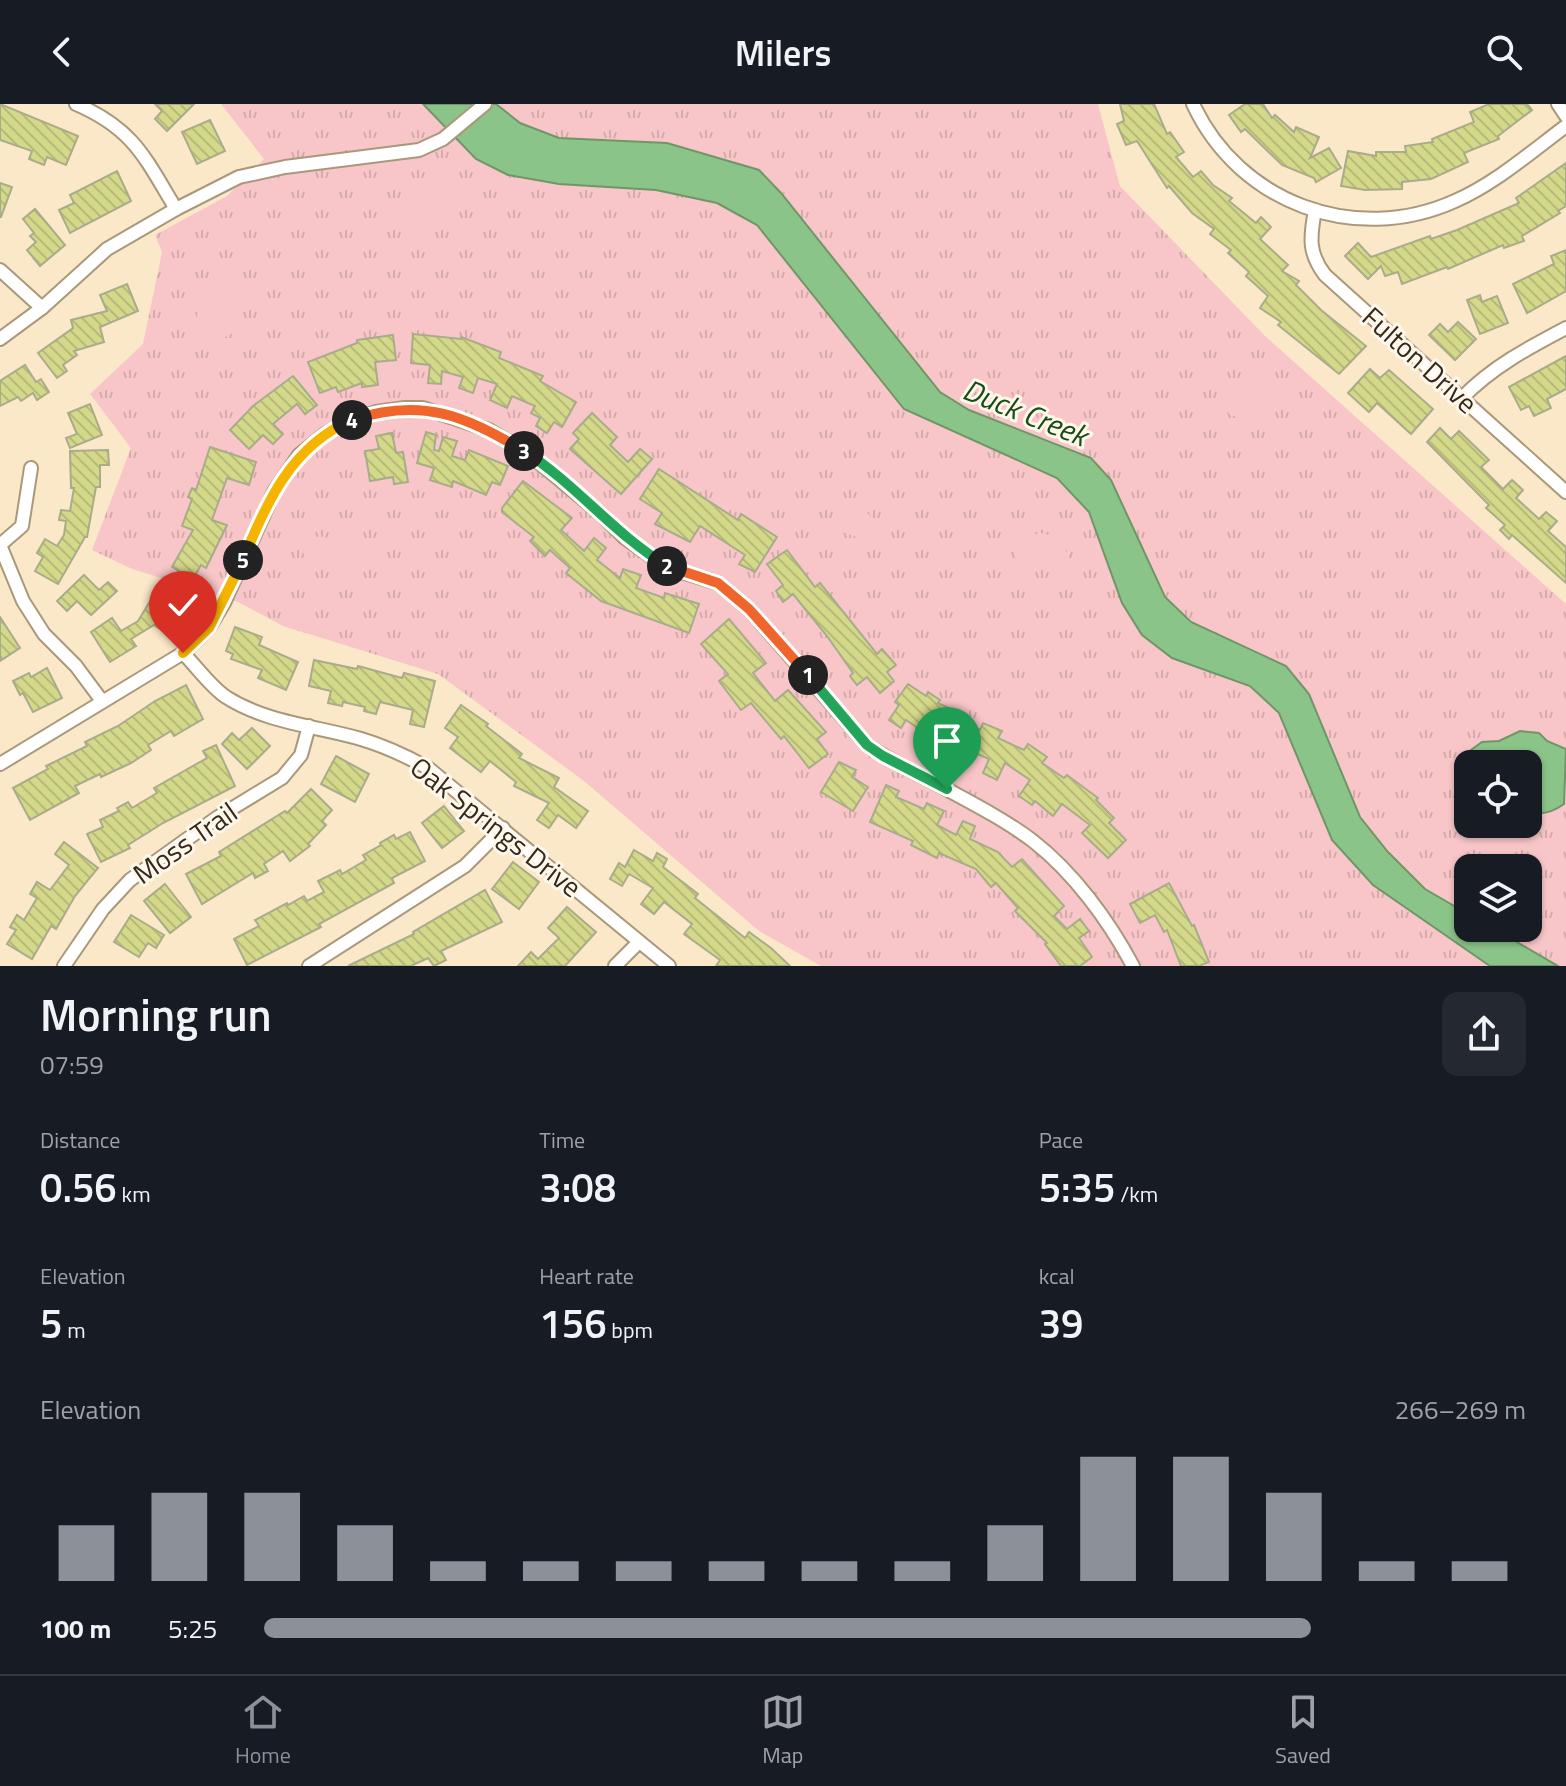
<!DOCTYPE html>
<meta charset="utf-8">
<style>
:root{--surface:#171b24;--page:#242831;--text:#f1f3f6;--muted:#9ea1a6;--line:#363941;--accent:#8c9099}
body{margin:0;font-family:"Titillium Web",sans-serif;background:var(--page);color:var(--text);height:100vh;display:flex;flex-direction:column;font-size:30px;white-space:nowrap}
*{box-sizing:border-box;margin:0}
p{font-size:26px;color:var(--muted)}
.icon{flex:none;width:44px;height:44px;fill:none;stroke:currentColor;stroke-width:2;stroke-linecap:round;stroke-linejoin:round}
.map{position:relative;height:862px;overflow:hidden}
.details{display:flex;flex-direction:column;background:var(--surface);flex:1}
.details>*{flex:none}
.buttons{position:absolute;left:1454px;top:646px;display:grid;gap:16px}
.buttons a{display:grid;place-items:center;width:88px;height:88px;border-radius:16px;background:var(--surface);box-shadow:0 2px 6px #0004;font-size:40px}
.pin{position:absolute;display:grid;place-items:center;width:68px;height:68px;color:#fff;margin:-82px -34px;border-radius:50% 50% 50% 0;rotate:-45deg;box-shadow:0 0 8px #0007}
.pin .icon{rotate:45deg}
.km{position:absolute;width:40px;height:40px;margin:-20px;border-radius:50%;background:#222;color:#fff;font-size:22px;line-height:40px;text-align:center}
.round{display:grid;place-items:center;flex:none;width:84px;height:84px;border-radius:16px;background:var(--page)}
.headline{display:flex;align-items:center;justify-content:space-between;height:136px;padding:0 40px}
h1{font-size:44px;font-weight:600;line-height:60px}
.stats{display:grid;grid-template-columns:repeat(3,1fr);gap:12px;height:136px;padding:8px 40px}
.stats div{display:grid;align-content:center}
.stats b{font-size:40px;font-weight:600}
.stats small{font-size:22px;font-weight:400}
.stats p{font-size:22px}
.chart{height:224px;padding:16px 40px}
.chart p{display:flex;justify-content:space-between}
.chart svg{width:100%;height:144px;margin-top:8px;stroke:var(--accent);stroke-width:6}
ul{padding:0 40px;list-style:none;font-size:26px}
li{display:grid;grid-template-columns:128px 96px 1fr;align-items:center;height:60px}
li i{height:20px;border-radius:10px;background:var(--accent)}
header{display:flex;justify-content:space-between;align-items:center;height:104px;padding:0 40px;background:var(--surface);font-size:36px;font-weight:600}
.tab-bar{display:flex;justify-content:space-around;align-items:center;height:112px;border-top:2px solid var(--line);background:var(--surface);font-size:22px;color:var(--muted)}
.tab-bar a{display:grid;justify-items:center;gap:4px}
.tab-bar .active{color:var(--accent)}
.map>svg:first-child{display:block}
.grass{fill:url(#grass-tufts);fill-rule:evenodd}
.pitch{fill:#f8c6c8}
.water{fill:#8bc488;stroke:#709668;stroke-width:2}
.building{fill:url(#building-back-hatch);stroke:#a9ac8a;stroke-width:2}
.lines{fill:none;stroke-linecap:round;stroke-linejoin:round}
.minor-casing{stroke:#aa987b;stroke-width:16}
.minor{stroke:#fff;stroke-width:12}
.split-1-casing{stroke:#fff;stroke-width:16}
.split-2-casing{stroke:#fff;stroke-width:16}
.split-3-casing{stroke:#fff;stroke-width:16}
.split-4-casing{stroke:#fff;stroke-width:16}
.split-5-casing{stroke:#fff;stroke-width:16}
.split-6-casing{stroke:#fff;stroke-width:16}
.split-1{stroke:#22a559;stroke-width:10}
.split-2{stroke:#f0652b;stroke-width:10}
.split-3{stroke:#22a559;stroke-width:10}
.split-4{stroke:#f0652b;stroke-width:10}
.split-5{stroke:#f5b400;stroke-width:10}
.split-6{stroke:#f5b400;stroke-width:10}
.labels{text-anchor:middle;stroke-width:6;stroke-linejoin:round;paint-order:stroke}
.street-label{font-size:28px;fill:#31291e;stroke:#fff7ea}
.water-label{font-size:30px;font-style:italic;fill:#144d15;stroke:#fff7ea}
</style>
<header><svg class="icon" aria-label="back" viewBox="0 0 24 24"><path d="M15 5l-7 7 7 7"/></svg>Milers<svg class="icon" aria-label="search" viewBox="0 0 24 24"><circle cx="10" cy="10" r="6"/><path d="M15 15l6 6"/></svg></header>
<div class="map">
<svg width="1566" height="862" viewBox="0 0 1566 862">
<defs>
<pattern id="grass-tufts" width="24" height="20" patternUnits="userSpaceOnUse" patternTransform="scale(2)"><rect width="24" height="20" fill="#f8c6c8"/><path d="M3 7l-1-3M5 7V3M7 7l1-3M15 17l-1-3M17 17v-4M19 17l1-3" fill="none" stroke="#d5aaab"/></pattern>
<pattern id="building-back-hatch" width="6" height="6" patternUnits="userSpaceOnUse" patternTransform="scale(2)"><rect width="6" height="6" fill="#d4d98a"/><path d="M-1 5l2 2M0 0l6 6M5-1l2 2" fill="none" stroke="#b6ba77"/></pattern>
</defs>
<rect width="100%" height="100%" fill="#fbe8c9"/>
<!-- grass -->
<path class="grass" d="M221,0H1098L1120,82L1266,233L1566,500V862H821L759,827L584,677L438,570L283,522L238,498L132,465L92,446L131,344L90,290L143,240L162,148L155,131L227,92L264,55ZM1468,660H1528V720H1468ZM1468,764H1528V824H1468Z"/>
<!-- pitch -->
<g class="pitch">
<polygon points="445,79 459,81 455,97 428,111 419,124 407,123 394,110 416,87"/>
<polygon points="216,184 236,185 243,200 240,226 221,235 202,228 197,213 199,192"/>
<polygon points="1239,280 1273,284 1278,298 1270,312 1247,318 1229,310 1224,300 1225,288 1231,281"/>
<path d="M849,396C870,408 877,413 871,438L833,425L835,410Z"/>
<path d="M1040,429C1059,431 1072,446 1067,465L1051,464L1017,455L1015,444L1024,435Z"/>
<path d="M320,432L332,436L358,432L366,440L361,463C335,466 319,475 303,449L308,436Z"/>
</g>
<!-- water -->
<g class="water">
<polygon points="423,0 496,0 520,19 559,34 667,39 759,66 781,89 940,288 969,306 1091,354 1111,376 1165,493 1191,518 1286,562 1309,590 1360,713 1388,748 1425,785 1468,810 1468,824 1493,824 1558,862 1490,862 1373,781 1332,736 1279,609 1250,582 1172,554 1142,531 1122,499 1089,408 1057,374 904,305 757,121 717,99 656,86 559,80 508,71 476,55"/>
<path d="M1520,627L1539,629L1547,637L1566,645L1564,700C1553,708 1541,712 1528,707V660H1469L1471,646L1482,638L1499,637Z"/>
</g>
<!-- building -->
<g class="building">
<polygon points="0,0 78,32 66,61 47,53 44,61 29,55 32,47 0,36"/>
<polygon points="155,0 194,0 167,27 155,15 162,7"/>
<polygon points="1120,0 1154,0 1167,30 1170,28 1184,48 1176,53 1193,73 1201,67 1213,81 1232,94 1229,97 1256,119 1261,113 1271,123 1260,135 1288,161 1282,167 1299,177 1296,181 1321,206 1366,242 1339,270 1278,221 1281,218 1260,204 1268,192 1246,172 1249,168 1228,149 1231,146 1210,130 1214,125 1192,109 1169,82 1167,84 1137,37 1126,41 1117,20 1124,17"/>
<polygon points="1245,0 1263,0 1272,14 1275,11 1294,28 1296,23 1319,33 1310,54 1329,44 1341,64 1316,78 1314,74 1282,61 1245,25 1241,28 1229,11"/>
<polygon points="1489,0 1527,0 1532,6 1498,32 1499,35 1464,49 1468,58 1431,75 1402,78 1402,85 1365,86 1341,82 1348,47 1376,52 1376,48 1406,48 1405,42 1433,38 1432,35 1474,18 1470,8"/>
<polygon points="210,16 225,47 197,60 182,28"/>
<polygon points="1566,59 1566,102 1558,107 1560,109 1522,132 1524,137 1504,144 1503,141 1448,165 1447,163 1402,180 1398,168 1385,172 1381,162 1368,175 1345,152 1358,139 1371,153 1430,132 1431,135 1457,126 1519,99 1516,94"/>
<polygon points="117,67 131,97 70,129 59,106 74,99 70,91"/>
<polygon points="0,79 12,83 1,113 0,113"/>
<polygon points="35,105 65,141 40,162 27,146 36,138 30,132 34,129 23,115"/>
<polygon points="1566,146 1566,187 1527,209 1513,180 1554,160 1551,152"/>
<polygon points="127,180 138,207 100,223 104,238 74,247 77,251 63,261 67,267 57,274 38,249 73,224 71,216 107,207 100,191"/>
<polygon points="1480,191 1482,198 1497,192 1508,219 1480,230 1467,196"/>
<polygon points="1458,218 1476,235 1455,256 1429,231 1440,220 1448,228"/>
<polygon points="413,230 461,235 461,233 501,248 499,254 543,272 540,277 576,298 562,323 554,318 547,329 536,322 540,314 531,309 535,302 512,292 507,304 490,296 497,280 478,274 473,289 459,284 463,273 442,267 441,280 428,279 430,261 411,259"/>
<polygon points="393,231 396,256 375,258 378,281 362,283 362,279 338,288 336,283 320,289 308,258 357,239 357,236"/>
<polygon points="1566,252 1566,285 1547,295 1551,304 1534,312 1529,302 1521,306 1509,283"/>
<polygon points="25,261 36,278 41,275 49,288 37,296 33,289 21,297 18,293 0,302 0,277"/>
<polygon points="1370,265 1380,274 1389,266 1433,305 1411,330 1377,299 1369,308 1348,289"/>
<polygon points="293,272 317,301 305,310 297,300 273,320 283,330 273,340 263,331 249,345 230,326 253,302"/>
<polygon points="90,300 102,331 70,344 66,334 77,330 68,309"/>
<polygon points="592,309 617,333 610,341 628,358 640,345 652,355 621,390 570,345 579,335 573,329"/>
<polygon points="1440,324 1451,335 1459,327 1489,356 1481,363 1503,385 1512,376 1523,386 1516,394 1539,415 1546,408 1557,417 1548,427 1566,443 1566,479 1512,431 1509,435 1500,426 1505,421 1486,404 1489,401 1427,338"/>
<polygon points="426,328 436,331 434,346 439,347 443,333 457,337 452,352 465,356 469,346 508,362 500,381 492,378 486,391 453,377 452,383 430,376 434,364 417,359"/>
<polygon points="392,329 396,349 403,348 408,378 394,380 393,373 370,377 365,347 379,345 376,332"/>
<polygon points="210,343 256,358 249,381 227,374 212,416 227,421 206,464 201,461 193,475 172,463 193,426 182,422 192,395 188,393 192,384 196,386"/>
<polygon points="108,346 109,361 100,361 100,383 96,383 87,433 85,433 58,480 35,467 43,453 37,449 45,435 57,442 64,431 66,417 59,416 61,406 70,407 74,384 71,384 70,347"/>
<polygon points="659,365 738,416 741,410 777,433 755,468 739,460 745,451 700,422 690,438 655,420 662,409 640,395"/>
<polygon points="523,377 572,414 561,426 584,447 594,434 606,444 597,456 620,474 623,465 641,471 636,484 664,494 665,489 699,500 689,529 601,497 566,469 570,464 550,446 545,452 530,437 534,433 502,408 502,404"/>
<polygon points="787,446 815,483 820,479 877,550 882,545 896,561 887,568 894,577 880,589 867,573 857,581 850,572 853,569 827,532 793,490 783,498 776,487 783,481 767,460"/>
<polygon points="84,471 99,486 108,478 117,487 91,511 77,497 67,507 57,497"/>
<polygon points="161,479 189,496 179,514 172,509 162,526 154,521 131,535 136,542 110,558 91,528 112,514 121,527 138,517"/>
<polygon points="0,513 20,544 0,557"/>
<polygon points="729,515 766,559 753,569 775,597 788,586 826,628 817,635 828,650 809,664 784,632 781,635 751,599 741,606 719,577 728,570 701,540"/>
<polygon points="235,523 262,533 259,541 298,558 286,586 258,574 262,566 231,555 233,550 226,547"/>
<polygon points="314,556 357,565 358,562 402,574 404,569 435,577 424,623 410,620 413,606 380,598 376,610 364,607 365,603 343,598 342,602 328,599 331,587 309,582"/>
<polygon points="47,564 62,594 33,608 23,589 20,591 13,577 29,569 31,573"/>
<polygon points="908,580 926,592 928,588 940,596 938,599 953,606 950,612 980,626 983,619 1002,627 998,634 1024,646 1028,640 1047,653 1042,659 1064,674 1067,671 1098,694 1096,696 1114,714 1109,719 1126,736 1108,754 1082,729 1090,721 1062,700 1053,712 1035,697 1032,701 1019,692 1030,676 1005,659 997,676 983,669 989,655 962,643 956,655 924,640 928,631 906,616 901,624 889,616 899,601 895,598"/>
<polygon points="186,581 203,615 174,632 171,627 148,641 151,646 131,659 101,673 100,670 75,682 79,689 30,716 13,684 48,665 46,662 87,642 85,638 118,622 155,597"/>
<polygon points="461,601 488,620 486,622 522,650 519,654 559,674 554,683 588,707 576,724 558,711 549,724 537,716 549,699 514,682 516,678 490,657 481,668 450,644 458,633 445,624"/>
<polygon points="252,624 270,642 247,665 222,640 232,629 239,636"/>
<polygon points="216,641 235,682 163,719 128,741 130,744 101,758 87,730 103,723 100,716 119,707 117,704 128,698 132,704 157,689 154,684 207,654 203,647"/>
<polygon points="336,652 369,670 355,698 321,680"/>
<polygon points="839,658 856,666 852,673 868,683 853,707 821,688"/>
<polygon points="886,681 899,687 896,693 924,705 927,699 944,707 937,721 956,731 963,717 975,722 970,735 998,748 1012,763 1022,755 1064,802 1054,812 1067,825 1080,815 1089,827 1079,834 1092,853 1080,862 1061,862 1045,840 1047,839 1015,807 1018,804 996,779 991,783 976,765 939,749 937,754 911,741 913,737 870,718"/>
<polygon points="311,685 332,706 322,717 326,721 308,740 310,742 290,757 283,747 264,760 268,767 255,774 253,769 202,800 186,770 221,752 219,748 285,707 287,709"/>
<polygon points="444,702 464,727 442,744 422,719"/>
<polygon points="410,728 425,757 392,774 394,779 319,820 321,823 247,861 234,835 259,822 255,816 287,799 288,801 304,792 307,797 324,788 318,777 340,766 342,770 366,756 363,751 381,741 380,739 394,731 396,735"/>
<polygon points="64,738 98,764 75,792 56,825 51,822 32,855 7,840 16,826 10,823 17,811 24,816 37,794 30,790 37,778 50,786 69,761 55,750"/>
<polygon points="634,746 653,757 657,749 667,755 663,763 698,790 695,794 745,834 749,828 771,844 790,862 716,862 720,856 684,830 692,820 664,798 654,810 641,800 653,784 629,770 622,782 610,775 619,759 625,763"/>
<polygon points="513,758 539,778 519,805 492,785"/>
<polygon points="1169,779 1192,822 1194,821 1209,858 1199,862 1181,862 1167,826 1164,828 1155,811 1140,819 1130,800"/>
<polygon points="165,780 191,813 170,829 144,797"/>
<polygon points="485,786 502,818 441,847 446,856 434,862 428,854 411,862 348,862 414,830 413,828"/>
<polygon points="567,803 596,828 565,862 518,862 531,848 538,855 559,834 548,824"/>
<polygon points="131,811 164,831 156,844 148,839 139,853 114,838"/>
</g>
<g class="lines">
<!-- minor casing -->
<g class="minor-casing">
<g id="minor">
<path d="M76,0C134,25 145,54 176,105"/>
<path d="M1193,0C1239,99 1355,142 1455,97C1496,79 1531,48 1566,22"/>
<polyline points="1558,0 1566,12"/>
<path d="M1315,106C1310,133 1308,149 1325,171L1566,388"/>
<polyline points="0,166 42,204"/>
<polyline points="0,235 42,204 107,145 176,105 239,73 285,63 419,46 443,35 485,0"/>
<path d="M1462,294C1492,263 1528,244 1566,224"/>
<polyline points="0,441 23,497 44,530 76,562 102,597"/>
<polyline points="0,441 22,422 31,364"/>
<path d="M183,549C197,563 210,582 226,593C267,619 316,622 361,635C385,642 406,652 428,664L669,862"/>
<path d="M0,660L183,549L209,524L224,499L274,388L299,351L325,330L349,317L376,308L405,304H423L489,326L530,351L601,410L625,434L652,453L672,465L718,479L749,505L867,641C893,659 921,671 948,686C976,701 1008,718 1033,737C1074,769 1109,817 1133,862"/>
<polyline points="64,862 103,805 130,776 218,713 282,674 301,651 309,622"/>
<polyline points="309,862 465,762 503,724"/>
<polyline points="615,862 639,838"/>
</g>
</g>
<!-- minor -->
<use href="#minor" class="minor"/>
</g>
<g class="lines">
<!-- split-1 casing -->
<g class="split-1-casing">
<polyline id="split-1" points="808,571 867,641 883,652 947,685"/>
</g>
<!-- split-2 casing -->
<g class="split-2-casing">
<polyline id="split-2" points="667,462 718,479 749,505 808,571"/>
</g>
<!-- split-3 casing -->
<g class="split-3-casing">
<path id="split-3" d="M524,347C576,380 614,430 667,462"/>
</g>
<!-- split-4 casing -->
<g class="split-4-casing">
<path id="split-4" d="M352,316C421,293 464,311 524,347"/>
</g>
<!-- split-5 casing -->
<g class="split-5-casing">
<path id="split-5" d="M243,456C266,399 292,341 352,316"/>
</g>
<!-- split-6 casing -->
<g class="split-6-casing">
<polyline id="split-6" points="183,549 209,524 243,456"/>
</g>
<!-- split-1 -->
<use href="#split-1" class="split-1"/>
<!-- split-2 -->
<use href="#split-2" class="split-2"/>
<!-- split-3 -->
<use href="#split-3" class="split-3"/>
<!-- split-4 -->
<use href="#split-4" class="split-4"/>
<!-- split-5 -->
<use href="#split-5" class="split-5"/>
<!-- split-6 -->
<use href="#split-6" class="split-6"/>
</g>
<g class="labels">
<!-- street labels -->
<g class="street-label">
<text transform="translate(1420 256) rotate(42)" y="10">Fulton Drive</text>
<text transform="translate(496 723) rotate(38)" y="10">Oak Springs Drive</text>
<text transform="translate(185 739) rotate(-35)" y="10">Moss Trail</text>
</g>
<!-- water labels -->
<g class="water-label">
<text transform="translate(1025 309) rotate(22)" y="10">Duck Creek</text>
</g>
</g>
</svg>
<div class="buttons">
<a><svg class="icon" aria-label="locate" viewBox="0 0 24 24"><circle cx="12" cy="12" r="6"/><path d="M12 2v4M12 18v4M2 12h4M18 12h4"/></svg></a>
<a><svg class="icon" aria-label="layers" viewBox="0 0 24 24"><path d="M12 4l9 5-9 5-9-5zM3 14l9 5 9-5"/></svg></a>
</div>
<div class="pin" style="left:947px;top:685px;background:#1e9e55"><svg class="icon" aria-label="arrive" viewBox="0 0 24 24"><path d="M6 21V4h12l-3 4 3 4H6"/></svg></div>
<div class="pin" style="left:183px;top:549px;background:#d93025"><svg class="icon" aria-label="check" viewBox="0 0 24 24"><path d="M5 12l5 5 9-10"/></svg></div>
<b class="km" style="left:808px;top:571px">1</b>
<b class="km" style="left:667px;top:462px">2</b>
<b class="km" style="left:524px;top:347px">3</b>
<b class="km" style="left:352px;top:316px">4</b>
<b class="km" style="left:243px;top:456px">5</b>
</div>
<section class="details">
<div class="headline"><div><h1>Morning run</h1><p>07:59</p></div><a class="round"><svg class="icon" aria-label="share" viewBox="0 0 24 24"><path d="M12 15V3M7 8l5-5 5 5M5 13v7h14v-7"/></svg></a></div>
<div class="stats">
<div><p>Distance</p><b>0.56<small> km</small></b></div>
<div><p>Time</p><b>3:08</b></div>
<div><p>Pace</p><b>5:35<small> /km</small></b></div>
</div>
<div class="stats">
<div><p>Elevation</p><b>5<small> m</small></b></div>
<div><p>Heart rate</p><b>156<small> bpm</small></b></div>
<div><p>kcal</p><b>39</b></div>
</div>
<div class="chart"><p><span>Elevation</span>266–269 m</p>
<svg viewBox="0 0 160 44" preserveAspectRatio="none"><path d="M5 44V27M15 44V17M25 44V17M35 44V27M45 44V38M55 44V38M65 44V38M75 44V38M85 44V38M95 44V38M105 44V27M115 44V6M125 44V6M135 44V17M145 44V38M155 44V38"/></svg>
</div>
<ul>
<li><b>100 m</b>5:25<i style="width:83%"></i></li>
</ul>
</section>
<nav class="tab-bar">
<a class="active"><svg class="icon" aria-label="home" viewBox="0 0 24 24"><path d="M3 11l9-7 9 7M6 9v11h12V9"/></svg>Home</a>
<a><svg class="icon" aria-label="map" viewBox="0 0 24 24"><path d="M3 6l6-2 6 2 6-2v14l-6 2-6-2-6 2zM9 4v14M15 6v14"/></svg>Map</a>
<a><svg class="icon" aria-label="saved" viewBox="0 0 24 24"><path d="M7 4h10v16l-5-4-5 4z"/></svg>Saved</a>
</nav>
